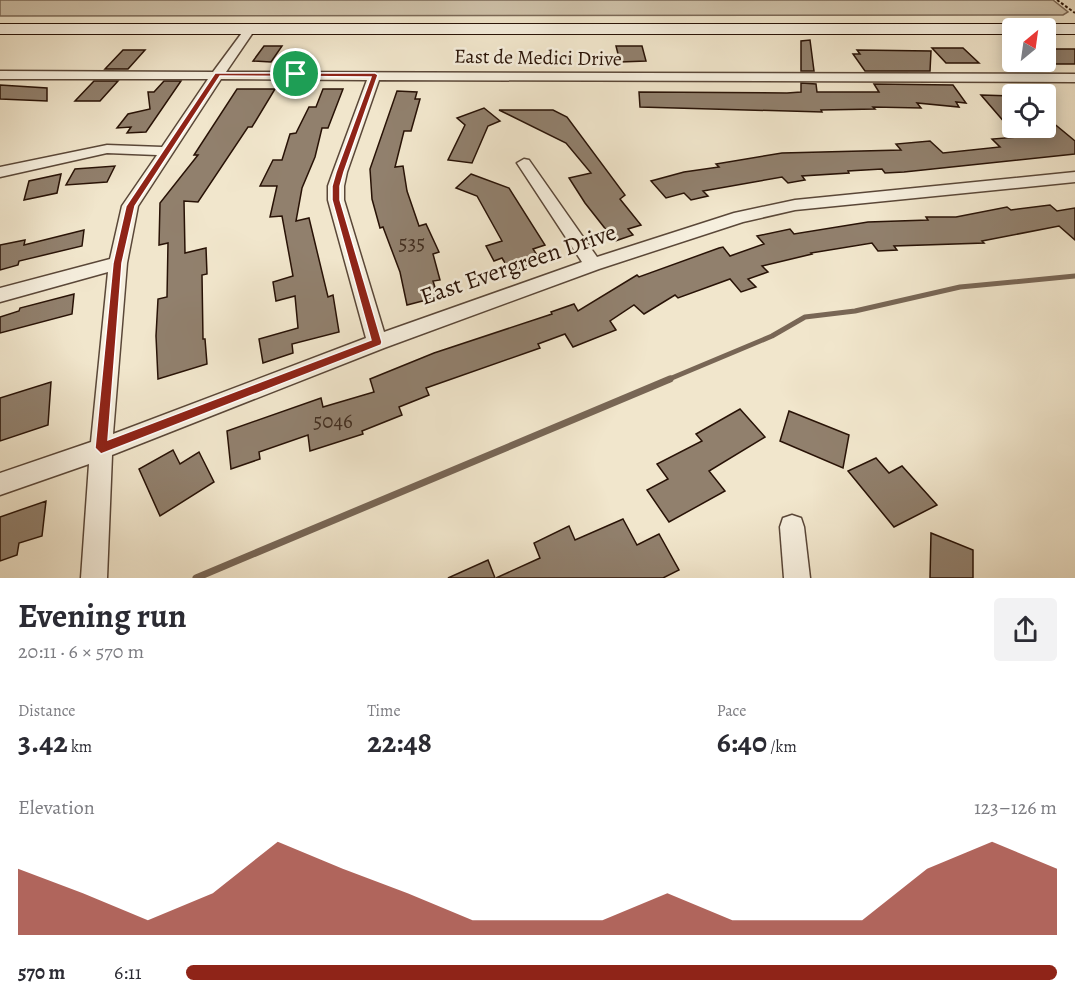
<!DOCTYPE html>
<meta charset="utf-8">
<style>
:root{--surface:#fff;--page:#f2f2f3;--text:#2b2b33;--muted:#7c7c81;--accent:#8f2418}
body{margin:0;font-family:Alegreya,serif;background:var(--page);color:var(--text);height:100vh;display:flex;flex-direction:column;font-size:22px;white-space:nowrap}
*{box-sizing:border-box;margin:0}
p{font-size:20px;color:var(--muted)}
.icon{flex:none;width:33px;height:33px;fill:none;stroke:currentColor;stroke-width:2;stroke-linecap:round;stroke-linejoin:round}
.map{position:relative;height:578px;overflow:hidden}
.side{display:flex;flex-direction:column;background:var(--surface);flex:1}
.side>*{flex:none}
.needle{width:39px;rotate:29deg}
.tools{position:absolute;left:1002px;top:18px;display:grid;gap:12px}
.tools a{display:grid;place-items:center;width:54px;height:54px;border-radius:6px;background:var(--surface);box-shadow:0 3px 15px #0003;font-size:30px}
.pin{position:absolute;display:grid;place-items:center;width:51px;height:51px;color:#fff;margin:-26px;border:3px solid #fff;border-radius:50%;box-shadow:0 2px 6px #0007}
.round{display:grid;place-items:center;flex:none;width:63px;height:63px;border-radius:6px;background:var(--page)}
.summary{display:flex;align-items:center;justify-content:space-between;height:102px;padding:0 18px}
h1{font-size:33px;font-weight:700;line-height:45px}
.stats{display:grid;grid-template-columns:repeat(3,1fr);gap:9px;height:102px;padding:6px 18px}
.stats div{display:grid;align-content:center}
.stats b{font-size:30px;font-weight:700}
.stats small{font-size:16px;font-weight:400}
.stats p{font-size:16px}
.chart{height:168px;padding:12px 18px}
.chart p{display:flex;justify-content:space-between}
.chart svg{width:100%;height:108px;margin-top:6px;fill:var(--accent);opacity:.7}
ul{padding:0 18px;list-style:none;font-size:20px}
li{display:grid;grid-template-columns:96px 72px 1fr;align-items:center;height:45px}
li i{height:15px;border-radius:8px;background:var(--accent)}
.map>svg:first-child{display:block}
.green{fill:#cfc2aa;stroke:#7c6a58;stroke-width:1.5}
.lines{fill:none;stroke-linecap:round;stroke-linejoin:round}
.stream-far1{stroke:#786655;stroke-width:5}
.stream{stroke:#786655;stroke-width:7}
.building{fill:#91806d;stroke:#281206;stroke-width:1.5}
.street-casing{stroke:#5a4738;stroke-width:3}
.secondary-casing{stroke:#281206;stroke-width:2}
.path{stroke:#281206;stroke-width:2;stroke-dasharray:3 2;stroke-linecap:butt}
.street{fill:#f6efde;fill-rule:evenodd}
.secondary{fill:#f6efde;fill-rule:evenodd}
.route{fill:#8f2418;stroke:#fff;stroke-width:1.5;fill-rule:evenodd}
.labels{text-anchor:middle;stroke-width:5;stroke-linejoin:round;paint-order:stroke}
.far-street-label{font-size:20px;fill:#281206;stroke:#f6efde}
.number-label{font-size:21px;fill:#422e20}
.street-label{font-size:24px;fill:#281206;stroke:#f6efde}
</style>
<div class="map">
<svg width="1075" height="578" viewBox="0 0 1075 578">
<rect width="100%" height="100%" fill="#f1e6cc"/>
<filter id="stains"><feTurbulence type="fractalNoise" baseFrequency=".00333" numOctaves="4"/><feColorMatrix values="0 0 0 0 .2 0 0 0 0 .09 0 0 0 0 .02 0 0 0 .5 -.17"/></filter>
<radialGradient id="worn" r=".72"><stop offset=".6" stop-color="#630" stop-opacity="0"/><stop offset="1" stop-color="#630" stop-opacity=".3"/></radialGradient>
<!-- green -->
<polygon class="green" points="0,0 1053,0 1068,12 1063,15 0,16"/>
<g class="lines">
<!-- stream-far1 -->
<polyline class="stream-far1" points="667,380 772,336 805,317 855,311 960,287 1075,276"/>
<!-- stream -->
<polyline class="stream" points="196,578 670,379"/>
</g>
<!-- building -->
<g class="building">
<polygon points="810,40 814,71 801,71 801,41"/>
<polygon points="264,46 282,46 271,62 253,61"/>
<polygon points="616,46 642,46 646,61 620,62"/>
<polygon points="932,48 963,48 979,63 946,63"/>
<rect x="1046" y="49" width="29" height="15"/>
<polygon points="123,50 145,50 128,69 105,69"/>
<polygon points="857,50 931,51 930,71 865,71 853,54 860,54"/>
<polygon points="94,81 118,81 100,101 75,101"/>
<polygon points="164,81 181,81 146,132 127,133 131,127 117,128 128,114 150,109 148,92 154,92"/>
<polygon points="801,83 816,84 817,92 879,92 874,84 953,85 966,103 956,102 959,107 917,103 921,108 873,107 875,109 821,110 822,112 640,107 639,92 787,93 801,92"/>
<polygon points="0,85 47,88 47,101 0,99"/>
<polygon points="237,89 275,89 252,127 248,127 198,202 184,201 185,253 206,248 207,274 202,275 203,339 205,339 207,364 158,379 156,336 158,299 167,297 168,243 159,245 160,203 198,155 194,155"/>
<polygon points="323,89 343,89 328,128 322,128 315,157 302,188 296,221 309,218 328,297 333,295 339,332 292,344 293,353 263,363 259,339 298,328 295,296 276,301 273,282 293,276 282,216 270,217 277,186 260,186 273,160 282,160 290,134 296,133 309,107 316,107"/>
<polygon points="397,91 417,92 415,99 420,99 411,131 404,131 395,167 403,166 407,191 419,226 426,224 439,252 433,254 440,280 433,281 438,297 407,305 400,272 383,227 380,228 372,199 370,169"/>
<polygon points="981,95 1012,96 1012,131"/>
<polygon points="484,108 500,121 488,126 472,163 448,160 465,125 457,118"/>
<polygon points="499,110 553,110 567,117 625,195 620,199 641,225 628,229 633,235 615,241 585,203 569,178 591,173 566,143"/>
<polygon points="1046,117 1075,141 1075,154 904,172 885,173 882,169 848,171 849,173 802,176 805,180 788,183 782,177 703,191 708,196 691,200 684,193 666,198 651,181 684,172 719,167 716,164 782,153 901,150 896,144 930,141 943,153 1000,147 992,139 1018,137 1013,132 1046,130"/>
<polygon points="115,166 107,182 66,185 75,169"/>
<polygon points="61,174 57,193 24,200 29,181"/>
<polygon points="471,174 509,188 545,245 533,249 541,261 510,271 502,258 494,261 486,246 502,241 477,196 456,188"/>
<polygon points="1050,205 1057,211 1075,208 1075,240 1059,226 982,241 984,243 894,246 897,250 878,251 872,243 811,253 812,254 762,266 768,272 748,279 756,287 741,292 730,279 678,298 675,295 644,314 634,305 610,321 616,330 573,347 565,334 538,344 540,348 426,388 429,395 399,407 402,415 362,431 363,434 310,451 308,435 259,452 260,459 231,469 227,431 321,398 323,407 374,392 370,379 434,353 552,314 551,312 574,304 578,311 637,275 639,277 719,248 723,247 730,256 764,244 757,236 790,229 794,234 868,222 928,220 926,217 956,217 1007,207 1011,210"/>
<polygon points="84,230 82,246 19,261 18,265 0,270 0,245 25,240 24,245"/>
<polygon points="74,294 72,314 0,333 0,317 19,311 20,308"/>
<polygon points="51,382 48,425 0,441 0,398"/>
<polygon points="740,409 765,437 709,471 725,491 669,522 647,490 668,479 657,464 702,441 696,434"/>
<polygon points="789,411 849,435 843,468 780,441"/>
<polygon points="173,450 180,464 199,452 214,482 160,516 139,469"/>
<polygon points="876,458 889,473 902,466 937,505 894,527 848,471"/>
<polygon points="46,501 42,536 19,543 17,555 0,561 0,517"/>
<polygon points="623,519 637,545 659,534 679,570 663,578 496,578 540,558 534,543 569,526 575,540"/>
<polygon points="931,533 973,550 973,578 930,578"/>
<polygon points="488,560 495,578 448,578"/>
</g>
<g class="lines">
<!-- street casing -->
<g class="street-casing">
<g id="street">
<path d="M251,25L256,28L226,72L1075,74V82L379,80L347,172L344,186V200L384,332L582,262L517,163L524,159L529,160L597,257L734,213L795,200L1075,172V182L795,210L743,222L599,269L384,348L112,455L107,578H81L89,464L0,495V473L91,442L108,272L0,302V288L110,259L122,206L157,155L107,153L0,177V167L107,145L162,147L208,79H0V71L213,72L247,26ZM221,79L367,80L333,172L328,186V200L366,338L113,434L127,263L138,206Z"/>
<polygon points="792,515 801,518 804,527 810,578 784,578 780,527 783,518"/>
</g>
</g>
<!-- secondary casing -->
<g class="secondary-casing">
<g id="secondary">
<polygon points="0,24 1012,24 1019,28 1012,28 1012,34 0,34"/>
<polygon points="1046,24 1075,24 1075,34 1046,34 1046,28 1039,28"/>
</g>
</g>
<!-- path -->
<g class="path">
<polyline points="1057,0 1075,13"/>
<polyline points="1022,19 1036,19"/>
</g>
<!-- street -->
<use href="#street" class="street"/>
<!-- secondary -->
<use href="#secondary" class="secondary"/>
</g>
<!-- route -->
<path class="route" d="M215,73H375L378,75L344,172L340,186V200L382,342L381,345L101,454L95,448L113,263L126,206ZM220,76L371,77L336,172L332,186V200L371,340L108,440L122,263L135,206Z"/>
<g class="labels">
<!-- far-street labels -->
<g class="far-street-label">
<text transform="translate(538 57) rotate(1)" y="7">East de Medici Drive</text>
</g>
<!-- number labels -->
<g class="number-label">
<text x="412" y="250">535</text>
<text x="333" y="428">5046</text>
</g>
<!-- street labels -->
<g class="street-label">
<text transform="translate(518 264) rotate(-19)" y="8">East Evergreen Drive</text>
</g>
</g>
<rect width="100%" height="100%" filter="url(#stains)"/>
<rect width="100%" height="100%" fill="url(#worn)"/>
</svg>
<div class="tools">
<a><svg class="needle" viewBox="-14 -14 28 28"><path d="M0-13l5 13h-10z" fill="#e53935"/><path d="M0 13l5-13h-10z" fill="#7c7c81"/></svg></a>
<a><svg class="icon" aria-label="locate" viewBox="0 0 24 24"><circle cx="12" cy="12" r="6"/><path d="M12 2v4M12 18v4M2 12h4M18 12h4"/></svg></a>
</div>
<div class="pin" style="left:296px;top:74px;background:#1e9e55"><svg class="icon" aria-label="arrive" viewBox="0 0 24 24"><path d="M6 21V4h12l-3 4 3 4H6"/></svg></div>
</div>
<section class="side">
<div class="summary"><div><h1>Evening run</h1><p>20:11 · 6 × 570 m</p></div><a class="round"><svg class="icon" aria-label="share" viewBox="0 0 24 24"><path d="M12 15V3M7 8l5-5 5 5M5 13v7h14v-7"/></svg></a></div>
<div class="stats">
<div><p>Distance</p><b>3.42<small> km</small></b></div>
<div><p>Time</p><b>22:48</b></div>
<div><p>Pace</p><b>6:40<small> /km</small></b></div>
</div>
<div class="chart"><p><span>Elevation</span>123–126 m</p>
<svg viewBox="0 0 160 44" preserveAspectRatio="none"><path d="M0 44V17L10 27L20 38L30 27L40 6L50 17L60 27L70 38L80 38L90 38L100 27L110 38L120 38L130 38L140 17L150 6L160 17V44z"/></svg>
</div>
<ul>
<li><b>570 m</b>6:11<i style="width:100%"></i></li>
</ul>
</section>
